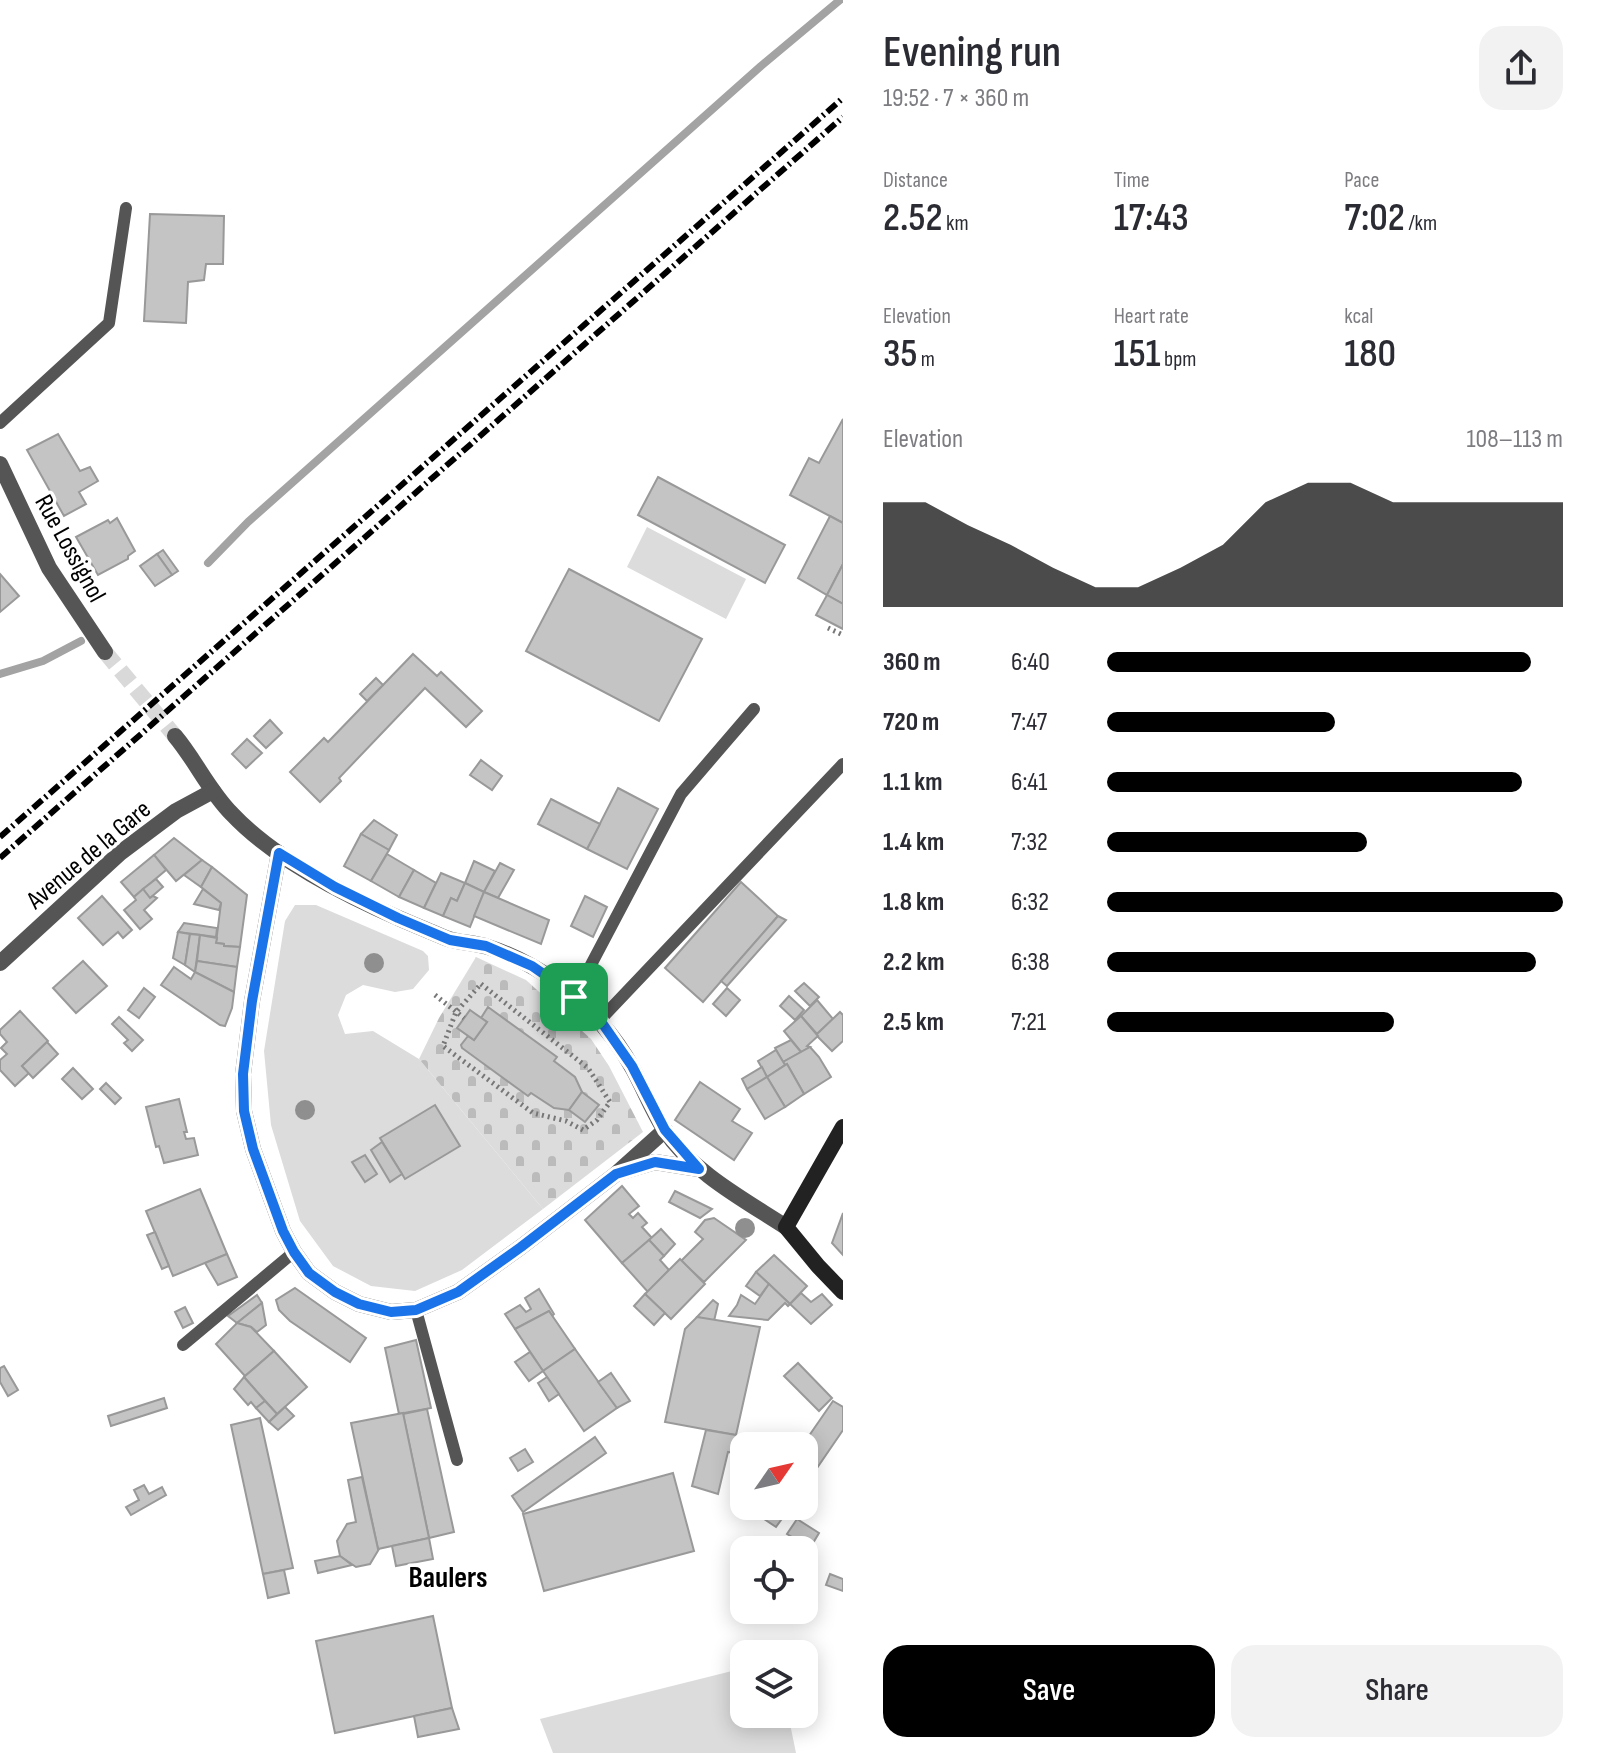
<!DOCTYPE html>
<meta charset="utf-8">
<style>
:root{--surface:#fff;--page:#f2f2f3;--text:#2b2b33;--muted:#7c7c81;--accent:#000}
body{margin:0;font-family:"Sofia Sans Condensed",sans-serif;background:var(--page);color:var(--text);height:100vh;display:flex;flex-direction:column;font-size:30px;white-space:nowrap}
*{box-sizing:border-box;margin:0}
p{font-size:26px;color:var(--muted)}
.icon{flex:none;width:44px;height:44px;fill:none;stroke:currentColor;stroke-width:2;stroke-linecap:round;stroke-linejoin:round}
.map{position:relative;flex:1;overflow:hidden}
.sheet{display:flex;flex-direction:column;background:var(--surface);width:760px}
.sheet>*{flex:none}
.needle{width:52px;rotate:56deg}
.buttons{position:absolute;left:730px;top:1432px;display:grid;gap:16px}
.buttons a{display:grid;place-items:center;width:88px;height:88px;border-radius:16px;background:var(--surface);box-shadow:0 4px 20px #0003;font-size:40px}
.pin{position:absolute;display:grid;place-items:center;width:68px;height:68px;color:#fff;margin:-34px;border-radius:16px;box-shadow:0 4px 12px #0006}
.round{display:grid;place-items:center;flex:none;width:84px;height:84px;border-radius:24px;background:var(--page)}
.headline{display:flex;align-items:center;justify-content:space-between;height:136px;padding:0 40px}
h1{font-size:44px;font-weight:600;line-height:60px}
.metrics{display:grid;grid-template-columns:repeat(3,1fr);gap:12px;height:136px;padding:8px 40px}
.metrics div{display:grid;align-content:center}
.metrics b{font-size:40px;font-weight:600}
.metrics small{font-size:22px;font-weight:400}
.metrics p{font-size:22px}
.chart{height:224px;padding:16px 40px}
.chart p{display:flex;justify-content:space-between}
.chart svg{width:100%;height:144px;margin-top:8px;fill:var(--accent);opacity:.7}
.cta{display:flex;gap:16px;margin-top:auto;padding:16px 40px}
.cta a{flex:1;height:92px;border-radius:24px;background:var(--accent);color:#fff;font-size:32px;font-weight:600;line-height:92px;text-align:center}
.cta a+a{background:var(--page);color:var(--text)}
ul{padding:0 40px;list-style:none;font-size:26px}
li{display:grid;grid-template-columns:128px 96px 1fr;align-items:center;height:60px}
li i{height:20px;border-radius:10px;background:var(--accent)}
main{display:flex;flex:1;min-height:0}
.map>svg:first-child{display:block}
.grass{fill:#dcdcdc}
.cemetery{fill:url(#cemetery-stones)}
.lines{fill:none;stroke-linecap:round;stroke-linejoin:round}
.stream{stroke:#a3a3a3;stroke-width:8}
.building{fill:#c4c4c4;stroke:#999;stroke-width:2}
.street-tunnel{stroke:#d9d9d9;stroke-width:16;stroke-dasharray:16 8;stroke-linecap:butt}
.path{stroke:#777;stroke-width:5;stroke-dasharray:2 4;stroke-linecap:butt}
.lane{stroke:#555;stroke-width:12}
.street{stroke:#555;stroke-width:16}
.secondary{stroke:#222;stroke-width:16}
.rail{stroke:#000;stroke-width:6;stroke-dasharray:12 4 2 4;stroke-linecap:butt}
.tree{fill:#8f8f8f}
.route-casing{stroke:#fff;stroke-width:16}
.route{stroke:#1a73e8;stroke-width:10}
.labels{text-anchor:middle;stroke-width:7;stroke-linejoin:round;paint-order:stroke}
.street-label{font-size:26px;fill:#000;stroke:#fff}
.quarter-label{font-size:30px;font-weight:bold;fill:#000;stroke:#fff}
</style>
<main>
<div class="map">
<svg width="843" height="1753" viewBox="0 0 843 1753">
<defs>
<pattern id="cemetery-stones" width="16" height="16" patternUnits="userSpaceOnUse" patternTransform="scale(2)"><rect width="16" height="16" fill="#dcdcdc"/><path d="M2 7V4a2 2 0 0 1 4 0v3zM10 15v-3a2 2 0 0 1 4 0v3z" fill="#bbb"/></pattern>
</defs>
<rect width="100%" height="100%" fill="#fff"/>
<!-- grass -->
<g class="grass">
<polygon points="647,527 746,579 726,619 627,567"/>
<polygon points="295,905 316,905 423,951 428,956 429,970 413,989 395,992 363,985 346,995 338,1015 345,1034 373,1031 419,1059 543,1209 462,1270 415,1291 371,1286 333,1266 300,1221 271,1125 264,1051 285,921"/>
<polygon points="744,1668 744,1714 788,1714 796,1753 553,1753 540,1719"/>
</g>
<!-- cemetery -->
<polygon class="cemetery" points="476,957 526,980 591,1039 609,1066 643,1132 543,1209 419,1059 439,1018"/>
<g class="lines">
<!-- stream -->
<g class="stream">
<polyline points="208,563 248,522 761,66 840,0"/>
<polyline points="0,674 43,661 81,641"/>
</g>
</g>
<!-- building -->
<g class="building">
<polygon points="150,214 224,216 223,264 206,264 204,280 188,282 186,323 144,321"/>
<polygon points="843,419 843,523 790,495 809,458 819,463"/>
<polygon points="58,434 80,471 90,467 98,481 79,492 86,504 64,516 27,450"/>
<polygon points="658,477 785,545 765,583 638,515"/>
<polygon points="830,516 843,523 843,564 827,595 798,578"/>
<polygon points="117,518 135,551 128,556 128,559 98,575 76,537 108,520 110,523"/>
<polygon points="163,550 178,571 172,575 157,554"/>
<polygon points="157,554 172,575 155,586 140,566"/>
<polygon points="843,564 843,604 827,595"/>
<polygon points="569,569 702,639 659,721 526,651"/>
<polygon points="0,574 19,596 0,612"/>
<polygon points="827,595 843,604 843,629 816,615"/>
<polygon points="413,654 437,676 441,672 482,711 466,727 425,688 339,778 341,781 320,802 290,772 324,738 328,742"/>
<polygon points="376,678 383,685 367,701 360,694"/>
<polygon points="270,720 282,733 266,748 254,736"/>
<polygon points="247,739 262,753 246,768 232,754"/>
<polygon points="481,760 502,776 492,790 470,775"/>
<polygon points="618,788 658,809 627,869 587,849"/>
<polygon points="551,799 600,824 587,849 538,824"/>
<polygon points="374,820 397,835 389,850 361,834"/>
<polygon points="361,834 389,850 371,881 344,866"/>
<polygon points="174,838 202,860 176,881 154,855"/>
<polygon points="387,854 414,870 399,897 371,881"/>
<polygon points="154,855 166,870 134,897 121,882"/>
<polygon points="202,860 212,867 201,887 184,875"/>
<polygon points="474,861 495,871 484,892 465,883"/>
<polygon points="500,863 514,870 498,898 484,892"/>
<polygon points="212,867 247,895 240,947 224,946 224,944 216,943 221,903 201,887"/>
<polygon points="414,870 436,883 424,908 399,897"/>
<polygon points="441,873 465,883 457,901 451,898 443,916 424,908"/>
<polygon points="156,879 163,887 150,898 143,889"/>
<polygon points="741,882 778,916 703,1002 665,968"/>
<polygon points="465,883 484,892 470,927 443,916 451,898 457,901"/>
<polygon points="143,889 150,898 153,896 157,898 144,910 152,919 140,929 124,910 136,900 134,897"/>
<polygon points="203,889 221,903 219,910 194,904"/>
<polygon points="484,892 549,920 541,944 474,916"/>
<polygon points="102,896 132,930 123,938 118,932 103,945 78,918"/>
<polygon points="585,896 607,907 593,937 571,926"/>
<polygon points="778,916 786,920 727,986 721,981"/>
<polygon points="184,923 217,928 216,937 178,932"/>
<polygon points="178,932 190,934 185,965 173,958"/>
<polygon points="190,934 200,935 195,972 185,965"/>
<polygon points="200,935 217,938 216,943 224,944 224,946 240,947 237,967 197,961"/>
<polygon points="83,961 107,986 76,1013 53,988"/>
<polygon points="197,961 237,967 234,992 195,972"/>
<polygon points="174,967 191,979 195,972 234,992 232,1008 225,1026 220,1025 161,985"/>
<polygon points="804,983 819,997 810,1006 795,991"/>
<polygon points="144,988 155,997 139,1018 128,1010"/>
<polygon points="727,988 740,1000 726,1016 713,1004"/>
<polygon points="789,996 804,1010 795,1020 780,1006"/>
<polygon points="817,1000 833,1019 817,1034 801,1016"/>
<polygon points="488,1007 557,1057 554,1061 575,1077 582,1092 569,1110 554,1108 531,1093 528,1096 462,1048 461,1045 468,1036 474,1040 487,1022 481,1018"/>
<polygon points="470,1010 487,1022 474,1040 457,1028"/>
<polygon points="20,1011 48,1041 22,1066 29,1073 15,1086 0,1070 0,1060 7,1054 1,1048 7,1042 0,1034 0,1030"/>
<polygon points="840,1012 843,1015 843,1041 832,1051 816,1035"/>
<polygon points="801,1016 818,1036 807,1046 810,1047 801,1052 784,1031"/>
<polygon points="119,1017 143,1040 132,1051 124,1043 128,1040 112,1024"/>
<polygon points="791,1040 801,1052 783,1062 775,1048"/>
<polygon points="47,1042 58,1054 33,1078 22,1066"/>
<polygon points="810,1047 819,1057 831,1077 804,1094 787,1064 785,1065 783,1062"/>
<polygon points="776,1050 785,1065 767,1077 758,1061"/>
<polygon points="787,1064 804,1094 785,1107 767,1077"/>
<polygon points="762,1067 767,1077 747,1089 742,1079"/>
<polygon points="73,1068 93,1089 82,1099 62,1079"/>
<polygon points="767,1077 785,1107 765,1119 747,1089"/>
<polygon points="700,1082 740,1109 732,1121 752,1133 734,1160 675,1120"/>
<polygon points="106,1083 121,1098 115,1104 100,1089"/>
<polygon points="582,1092 599,1105 585,1122 569,1110"/>
<polygon points="179,1099 187,1132 184,1132 186,1139 194,1138 198,1155 164,1163 159,1146 156,1147 146,1107"/>
<polygon points="435,1105 460,1146 405,1179 380,1138"/>
<polygon points="382,1142 402,1174 390,1182 371,1150"/>
<polygon points="365,1155 377,1174 365,1182 352,1162"/>
<polygon points="622,1186 639,1206 629,1214 633,1218 638,1213 647,1223 642,1227 652,1238 622,1263 585,1220"/>
<polygon points="200,1189 227,1254 173,1276 146,1211"/>
<polygon points="675,1191 712,1209 700,1218 669,1202"/>
<polygon points="843,1213 843,1255 832,1243"/>
<polygon points="714,1218 746,1240 704,1282 681,1261 703,1239 695,1232 705,1220"/>
<polygon points="661,1229 675,1244 664,1256 649,1240"/>
<polygon points="155,1232 169,1266 162,1269 147,1235"/>
<polygon points="649,1240 664,1256 660,1260 669,1270 648,1292 622,1263"/>
<polygon points="227,1254 237,1277 218,1285 205,1263"/>
<polygon points="774,1255 807,1286 790,1304 756,1272"/>
<polygon points="680,1259 705,1284 671,1319 645,1294"/>
<polygon points="756,1272 769,1284 760,1296 746,1286"/>
<polygon points="769,1284 790,1304 788,1306 785,1303 768,1320 729,1316 737,1305 741,1295 755,1304"/>
<polygon points="295,1288 366,1338 350,1362 290,1321 279,1310 276,1300"/>
<polygon points="539,1289 554,1314 552,1316 549,1311 515,1329 505,1314 520,1305 526,1312 531,1309 525,1298"/>
<polygon points="801,1293 811,1302 822,1294 832,1305 811,1324 790,1304"/>
<polygon points="645,1294 665,1313 654,1325 634,1306"/>
<polygon points="257,1295 262,1303 237,1323 228,1316"/>
<polygon points="713,1300 718,1304 714,1321 697,1317"/>
<polygon points="262,1303 266,1325 257,1332 251,1327 237,1323"/>
<polygon points="185,1307 193,1323 183,1328 175,1312"/>
<polygon points="549,1311 575,1349 543,1371 515,1329"/>
<polygon points="697,1317 760,1327 736,1435 665,1422 685,1329"/>
<polygon points="237,1323 251,1327 274,1351 245,1376 216,1344"/>
<polygon points="416,1340 431,1408 399,1414 385,1348"/>
<polygon points="575,1349 617,1408 584,1431 543,1371"/>
<polygon points="274,1351 307,1387 277,1414 244,1377"/>
<polygon points="530,1352 543,1371 529,1381 515,1362"/>
<polygon points="798,1363 832,1398 819,1411 784,1376"/>
<polygon points="4,1366 18,1390 8,1396 0,1382 0,1368"/>
<polygon points="611,1373 630,1401 617,1408 598,1382"/>
<polygon points="244,1377 265,1401 256,1408 251,1402 248,1405 234,1389"/>
<polygon points="547,1377 559,1394 549,1401 538,1383"/>
<polygon points="164,1398 167,1408 111,1426 108,1416"/>
<polygon points="265,1401 277,1414 269,1422 256,1408"/>
<polygon points="833,1401 843,1407 843,1430 804,1487 804,1446 802,1446"/>
<polygon points="285,1407 294,1416 278,1430 269,1422"/>
<polygon points="427,1409 454,1532 429,1538 403,1414"/>
<polygon points="403,1413 429,1538 378,1549 351,1423"/>
<polygon points="260,1418 293,1568 263,1574 231,1425"/>
<polygon points="706,1430 736,1435 734,1453 728,1452 718,1494 692,1486"/>
<polygon points="595,1437 606,1453 523,1512 512,1496"/>
<polygon points="525,1449 533,1462 518,1471 510,1458"/>
<polygon points="673,1473 694,1551 544,1591 523,1514"/>
<polygon points="362,1477 378,1549 379,1549 370,1564 356,1567 340,1556 337,1541 347,1524 356,1522 348,1480"/>
<polygon points="144,1485 149,1494 162,1487 166,1495 131,1515 126,1507 139,1500 134,1490"/>
<polygon points="760,1506 791,1506 776,1527 755,1513"/>
<polygon points="797,1519 819,1533 810,1548 787,1534"/>
<polygon points="429,1538 433,1559 396,1566 392,1546"/>
<polygon points="340,1556 352,1565 318,1573 315,1561"/>
<polygon points="284,1570 289,1593 268,1598 263,1574"/>
<polygon points="830,1574 843,1579 843,1591 826,1585"/>
<polygon points="433,1616 452,1708 335,1733 316,1641"/>
<polygon points="452,1708 459,1729 418,1737 414,1716"/>
</g>
<g class="lines">
<!-- street-tunnel -->
<polyline class="street-tunnel" points="105,652 175,736"/>
<!-- path -->
<g class="path">
<polyline points="828,628 843,635"/>
<polygon points="481,984 588,1068 610,1102 597,1120 583,1130 566,1121 533,1113 443,1046 456,1012"/>
<polyline points="435,995 464,1018"/>
</g>
<!-- lane -->
<g class="lane">
<polyline points="0,423 109,323 126,208"/>
<polyline points="574,997 681,794 754,709"/>
<polyline points="600,1020 843,764"/>
<polyline points="416,1310 457,1460"/>
<polyline points="183,1345 294,1252"/>
</g>
<!-- street -->
<g class="street">
<polyline points="0,464 49,568 105,652"/>
<path d="M175,736C196,761 209,791 232,814C280,865 365,905 429,931C437,934 444,938 452,940C464,943 476,943 488,947C513,955 537,968 558,983C588,1006 615,1036 633,1069C644,1089 652,1110 664,1129C693,1173 743,1199 786,1227"/>
<polyline points="279,853 252,1001 243,1074 244,1111 253,1149 283,1231 294,1252 309,1273 335,1292 359,1304 391,1312 416,1310 458,1292 521,1247 616,1174 665,1130"/>
<polyline points="0,963 120,853 176,811 213,791"/>
<polyline points="621,1172 655,1162 699,1169"/>
</g>
<!-- secondary -->
<polyline class="secondary" points="843,1127 786,1227 818,1266 843,1292"/>
<!-- rail -->
<g class="rail">
<polyline points="0,837 843,98"/>
<polyline points="0,858 843,117"/>
</g>
</g>
<!-- trees -->
<g class="tree">
<circle cx="374" cy="963" r="10"/>
<circle cx="305" cy="1110" r="10"/>
<circle cx="745" cy="1228" r="10"/>
</g>
<g class="lines">
<!-- route casing -->
<g class="route-casing">
<polygon id="route" points="279,853 335,887 398,918 450,940 486,946 532,966 558,984 600,1020 632,1066 665,1130 699,1169 655,1162 616,1174 521,1247 458,1292 416,1310 391,1312 359,1304 335,1292 309,1273 294,1252 283,1231 253,1149 244,1111 243,1074 252,1001"/>
</g>
<!-- route -->
<use href="#route" class="route"/>
</g>
<g class="labels">
<!-- street labels -->
<g class="street-label">
<text transform="translate(71 548) rotate(61)" y="9">Rue Lossignol</text>
<text transform="translate(88 854) rotate(-40)" y="9">Avenue de la Gare</text>
</g>
<!-- quarter labels -->
<g class="quarter-label">
<text x="448" y="1587">Baulers</text>
</g>
</g>
</svg>
<div class="buttons">
<a><svg class="needle" viewBox="-14 -14 28 28"><path d="M0-13l5 13h-10z" fill="#e53935"/><path d="M0 13l5-13h-10z" fill="#7c7c81"/></svg></a>
<a><svg class="icon" aria-label="locate" viewBox="0 0 24 24"><circle cx="12" cy="12" r="6"/><path d="M12 2v4M12 18v4M2 12h4M18 12h4"/></svg></a>
<a><svg class="icon" aria-label="layers" viewBox="0 0 24 24"><path d="M12 4l9 5-9 5-9-5zM3 14l9 5 9-5"/></svg></a>
</div>
<div class="pin" style="left:574px;top:997px;background:#1e9e55"><svg class="icon" aria-label="arrive" viewBox="0 0 24 24"><path d="M6 21V4h12l-3 4 3 4H6"/></svg></div>
</div>
<section class="sheet">
<div class="headline"><div><h1>Evening run</h1><p>19:52 · 7 × 360 m</p></div><a class="round"><svg class="icon" aria-label="share" viewBox="0 0 24 24"><path d="M12 15V3M7 8l5-5 5 5M5 13v7h14v-7"/></svg></a></div>
<div class="metrics">
<div><p>Distance</p><b>2.52<small> km</small></b></div>
<div><p>Time</p><b>17:43</b></div>
<div><p>Pace</p><b>7:02<small> /km</small></b></div>
</div>
<div class="metrics">
<div><p>Elevation</p><b>35<small> m</small></b></div>
<div><p>Heart rate</p><b>151<small> bpm</small></b></div>
<div><p>kcal</p><b>180</b></div>
</div>
<div class="chart"><p><span>Elevation</span>108–113 m</p>
<svg viewBox="0 0 160 44" preserveAspectRatio="none"><path d="M0 44V12L10 12L20 19L30 25L40 32L50 38L60 38L70 32L80 25L90 12L100 6L110 6L120 12L130 12L140 12L150 12L160 12V44z"/></svg>
</div>
<ul>
<li><b>360 m</b>6:40<i style="width:93%"></i></li>
<li><b>720 m</b>7:47<i style="width:50%"></i></li>
<li><b>1.1 km</b>6:41<i style="width:91%"></i></li>
<li><b>1.4 km</b>7:32<i style="width:57%"></i></li>
<li><b>1.8 km</b>6:32<i style="width:100%"></i></li>
<li><b>2.2 km</b>6:38<i style="width:94%"></i></li>
<li><b>2.5 km</b>7:21<i style="width:63%"></i></li>
</ul>
<div class="cta"><a>Save</a><a>Share</a></div>
</section>
</main>
